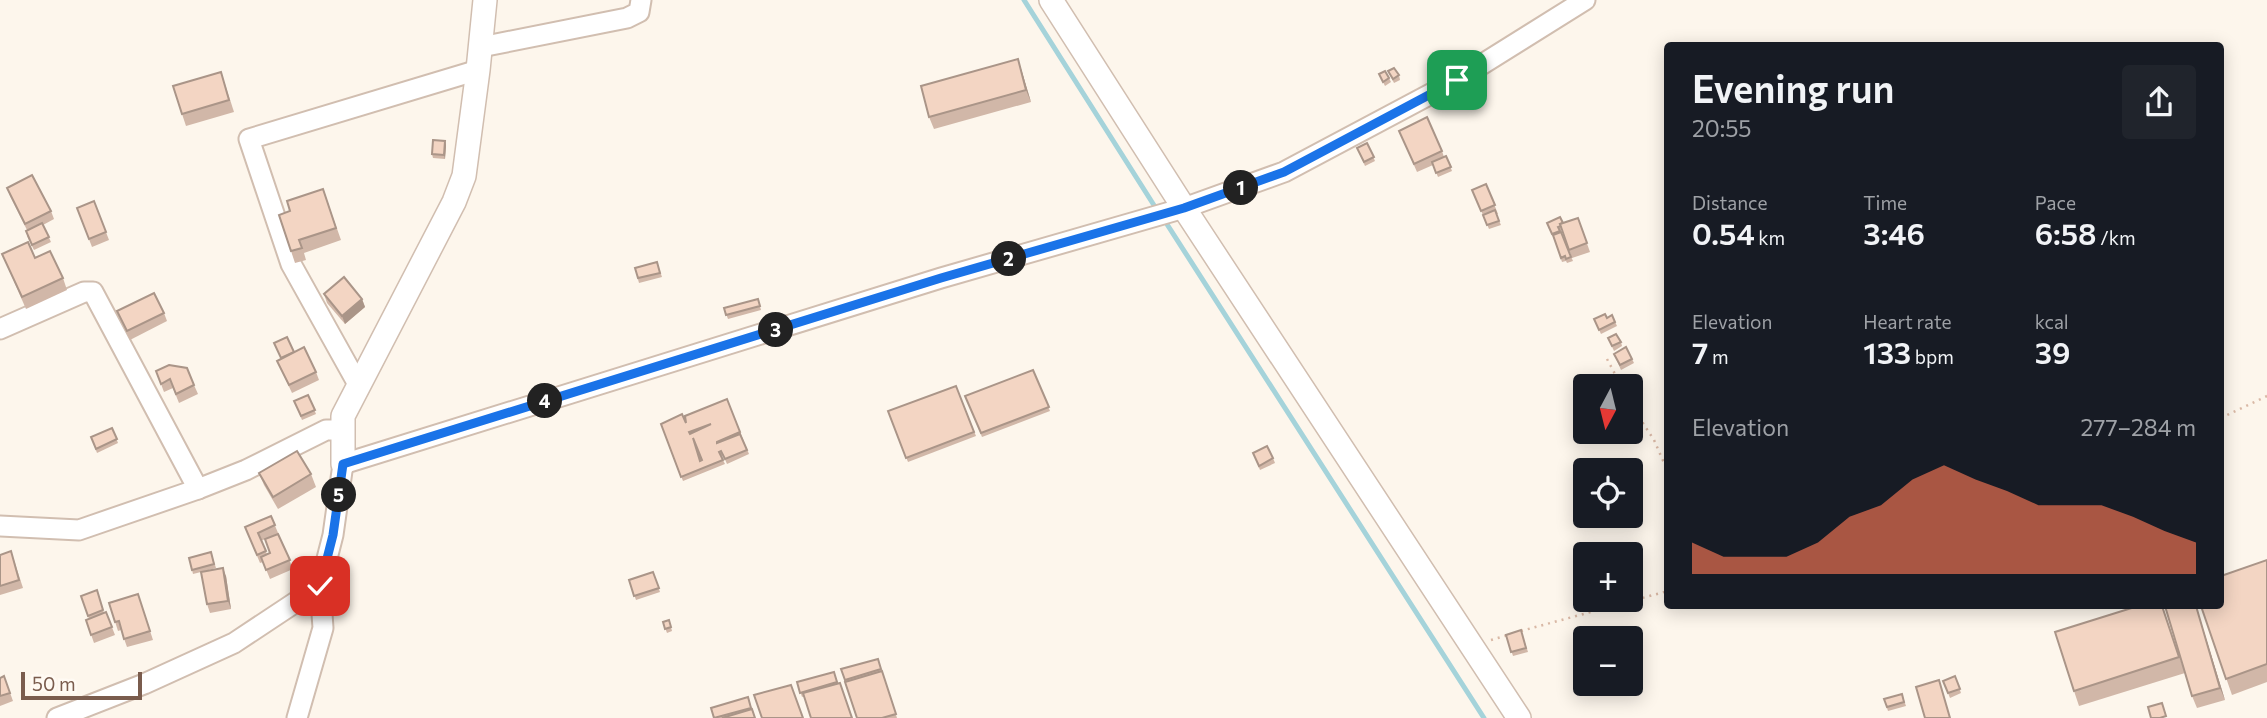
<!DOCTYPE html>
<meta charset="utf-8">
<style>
:root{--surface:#171b24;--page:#20242c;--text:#f1f3f6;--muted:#9ea1a6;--accent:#e76f51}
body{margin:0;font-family:Commissioner,sans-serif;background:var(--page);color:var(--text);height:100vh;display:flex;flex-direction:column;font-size:26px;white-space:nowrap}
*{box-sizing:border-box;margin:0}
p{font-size:23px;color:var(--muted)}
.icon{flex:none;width:38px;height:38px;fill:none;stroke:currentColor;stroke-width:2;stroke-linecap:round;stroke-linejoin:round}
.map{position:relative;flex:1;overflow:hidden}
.drawer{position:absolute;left:1664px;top:42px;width:560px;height:567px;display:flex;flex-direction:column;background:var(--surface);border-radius:7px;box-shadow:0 4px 18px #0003}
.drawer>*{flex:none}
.needle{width:46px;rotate:187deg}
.buttons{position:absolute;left:1573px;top:374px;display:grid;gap:14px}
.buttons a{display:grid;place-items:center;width:70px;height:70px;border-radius:7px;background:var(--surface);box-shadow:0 4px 18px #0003;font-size:35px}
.scale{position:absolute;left:21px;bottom:18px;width:121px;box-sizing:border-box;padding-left:7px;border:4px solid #7a5c4d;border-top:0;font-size:19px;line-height:24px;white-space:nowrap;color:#7a5c4d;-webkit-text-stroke:5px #fffaf3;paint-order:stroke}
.pin{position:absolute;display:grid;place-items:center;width:60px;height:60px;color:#fff;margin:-30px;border-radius:14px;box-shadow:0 4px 10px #0006}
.km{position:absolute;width:35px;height:35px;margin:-18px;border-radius:50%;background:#222;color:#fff;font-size:19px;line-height:35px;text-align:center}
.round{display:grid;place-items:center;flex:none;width:74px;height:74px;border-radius:7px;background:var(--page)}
.summary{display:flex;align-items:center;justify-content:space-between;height:119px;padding:0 28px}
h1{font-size:38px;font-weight:600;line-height:52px}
.figures{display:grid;grid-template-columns:repeat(3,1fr);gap:10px;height:119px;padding:7px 28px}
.figures div{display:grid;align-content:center}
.figures b{font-size:30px;font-weight:600}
.figures small{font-size:19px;font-weight:400}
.figures p{font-size:19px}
.chart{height:196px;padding:14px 28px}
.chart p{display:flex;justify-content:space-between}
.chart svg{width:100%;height:126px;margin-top:7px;fill:var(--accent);opacity:.7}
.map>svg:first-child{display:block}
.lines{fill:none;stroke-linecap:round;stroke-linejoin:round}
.stream{stroke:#a5d3da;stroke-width:5}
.minor-casing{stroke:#d1beb0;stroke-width:23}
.tertiary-casing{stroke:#d1beb0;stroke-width:26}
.path{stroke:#d9b8a5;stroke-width:2.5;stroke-dasharray:2 5;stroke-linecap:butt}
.minor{stroke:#fff;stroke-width:19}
.tertiary{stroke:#fff;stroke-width:23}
.wall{fill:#d1b7a8;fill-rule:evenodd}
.shaded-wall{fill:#aa9588}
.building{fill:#f3d5c3;stroke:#aa9588;stroke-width:2;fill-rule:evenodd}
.route-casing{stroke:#fff;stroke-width:14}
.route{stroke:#1a73e8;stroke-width:9}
</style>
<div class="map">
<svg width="2267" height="718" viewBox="0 0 2267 718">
<rect width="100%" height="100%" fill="#fdf6ec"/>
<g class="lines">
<!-- stream -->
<g class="stream">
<polyline points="1024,0 1157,210"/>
<polyline points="1163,218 1484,718"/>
</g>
<!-- minor casing -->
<g class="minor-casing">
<g id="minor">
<polyline points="481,47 627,18 639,12 641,0"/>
<polyline points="0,329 84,292 93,292 198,489"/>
<polyline points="359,386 291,264 249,139 478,70"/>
<polyline points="0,526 79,530 198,489 246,470 326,430 343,430"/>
<polyline points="57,718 144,684 234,643 320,586 333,535 343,464 941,278 1184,208 1284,172 1457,80 1585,0"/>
<polyline points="297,718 323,628 320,586"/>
</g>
</g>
<!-- tertiary casing -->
<g class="tertiary-casing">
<g id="tertiary">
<polyline points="1051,0 1184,208 1519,718"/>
<polyline points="343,464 343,416 454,202 464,176 478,70 485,0"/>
</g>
</g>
<!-- path -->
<g class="path">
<polyline points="1607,359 1622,387"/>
<polyline points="1631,405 1654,440 1668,472"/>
<polyline points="2221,418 2267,396"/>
<polyline points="1521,631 1668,591"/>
<polyline points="1491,640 1508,635"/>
</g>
<!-- minor -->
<use href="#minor" class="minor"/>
<!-- tertiary -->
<use href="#tertiary" class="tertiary"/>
</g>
<!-- wall -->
<g class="wall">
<polygon points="1018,59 1031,102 934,129 929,117"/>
<polygon points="1388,71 1399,75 1400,80 1394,83"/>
<polygon points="1379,74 1389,78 1391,82 1385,86"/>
<polygon points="225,84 234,112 186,126 182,114"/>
<polygon points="1399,131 1442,151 1444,157 1446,156 1452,171 1438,177 1433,165 1417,172"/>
<polygon points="445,141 446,145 445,159 433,158 432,154"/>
<polygon points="1367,143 1375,161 1365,166 1357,148"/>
<polygon points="1486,184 1498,214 1496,214 1501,225 1489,229 1472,190"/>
<polygon points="7,188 51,211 54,219 43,225 51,242 34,250 27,236 27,230 10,196"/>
<polygon points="323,189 341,240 304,253 306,260 295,263 279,215 290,211"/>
<polygon points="94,201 109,240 92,247 77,208"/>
<polygon points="1578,218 1590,252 1572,258 1562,230 1560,231 1573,261 1567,263 1566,261 1562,262 1554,238 1548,227"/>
<polygon points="2,254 35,258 63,278 67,290 26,309"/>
<polygon points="657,262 662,277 639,283 635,268"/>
<polygon points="324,294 362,299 365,307 345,324 327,303"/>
<polygon points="758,299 761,310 728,319 724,308"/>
<polygon points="117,311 164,313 167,321 130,340"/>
<polygon points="1612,315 1617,326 1601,334 1594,319 1607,318"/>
<polygon points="1608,338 1621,342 1622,346 1614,351"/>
<polygon points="294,352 316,372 319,380 292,393 277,361"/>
<polygon points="1614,354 1632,359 1634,363 1621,370"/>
<polygon points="1033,370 1050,411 982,437 965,396"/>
<polygon points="156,371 194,385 198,394 179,403 173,388 164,392"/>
<polygon points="956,386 976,436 908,462 888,411"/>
<polygon points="308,395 316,414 302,420 294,401"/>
<path d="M727,399L749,454L727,464L723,455L721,456L725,464L683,481L661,424L686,423ZM695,442L702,460L700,461Z"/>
<polygon points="112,428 118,443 97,453 91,437"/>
<polygon points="1253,453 1273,458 1275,463 1260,470"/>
<polygon points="259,473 311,474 316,487 278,509 264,485"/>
<path d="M271,516L293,569L270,579L263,562L260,563L245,527ZM265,539L270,553L267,554L261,541Z"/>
<polygon points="211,552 216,568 205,571 226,576 231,609 210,613 207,604 201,572 193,574 189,558"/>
<polygon points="0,555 14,560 23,588 0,595"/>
<polygon points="2267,560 2267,682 2232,695 2201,606"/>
<polygon points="653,572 660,592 636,600 629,580"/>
<polygon points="97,590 104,613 106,612 115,635 94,643 86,620 89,619 81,596"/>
<polygon points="138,594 153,640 127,647 121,630 118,631 109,603"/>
<polygon points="2162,606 2185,673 2079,706 2074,691"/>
<polygon points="2196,606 2225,700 2197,708 2192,696"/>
<polygon points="669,620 672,631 667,633 663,622"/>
<polygon points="1521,630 1528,652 1513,656 1506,635"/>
<polygon points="878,659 897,718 857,718 841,669"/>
<polygon points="834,672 838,683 802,697 797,682"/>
<polygon points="4,676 13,701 0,706 0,678"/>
<polygon points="1955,676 1961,693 1950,698 1943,681"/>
<polygon points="1902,694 1906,706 1888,711 1884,699"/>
<polygon points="748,697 755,718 714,718"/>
</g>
<!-- shaded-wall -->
<g class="shaded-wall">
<polygon points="1018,59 1022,72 1031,102 1026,90"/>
<polygon points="445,141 446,145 445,159 444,155"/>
<polygon points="362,299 365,307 345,324 342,316"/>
<polygon points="223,568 226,576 231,609 228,601"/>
<polygon points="2196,606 2225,700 2220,688"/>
</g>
<!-- building -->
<g class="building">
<polygon points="1018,59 1026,90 929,117 921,86"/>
<polygon points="1394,68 1399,75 1393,79 1388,71"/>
<polygon points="1385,71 1389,78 1383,82 1379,74"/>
<polygon points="221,72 229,100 182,114 173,86"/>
<polygon points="1427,117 1442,151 1414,164 1399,131"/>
<polygon points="433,140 445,141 444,155 432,154"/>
<polygon points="1367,143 1374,157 1364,162 1357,148"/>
<polygon points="1446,156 1451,167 1436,173 1432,162"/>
<polygon points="32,175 51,211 25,224 7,188"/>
<polygon points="1486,184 1495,205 1481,211 1472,190"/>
<polygon points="323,189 336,228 299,240 302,248 291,251 279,215 290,211 287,201"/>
<polygon points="94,201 106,232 89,239 77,208"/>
<polygon points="1495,210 1499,221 1487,225 1483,215"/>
<polygon points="1560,217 1563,223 1560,224 1561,226 1558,227 1560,231 1552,234 1547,223"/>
<polygon points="1578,218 1587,243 1569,250 1560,224"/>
<polygon points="42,223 49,237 32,245 26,231"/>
<polygon points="1561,232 1571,257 1566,259 1565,256 1561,258 1553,235"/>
<polygon points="28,242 35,258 50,251 63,278 22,297 2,254"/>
<polygon points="657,262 660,273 638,278 635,268"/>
<polygon points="344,277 362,299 342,316 324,294"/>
<polygon points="154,293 164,313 127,331 117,311"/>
<polygon points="758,299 760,306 726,315 724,308"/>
<polygon points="1605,314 1607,318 1612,315 1615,322 1599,330 1594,319"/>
<polygon points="1616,334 1621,342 1612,346 1608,338"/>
<polygon points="287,337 294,352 281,358 274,343"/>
<polygon points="304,347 316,372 289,385 277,361"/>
<polygon points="1626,347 1632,359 1620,365 1614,354"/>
<polygon points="169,365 187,368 194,385 176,394 170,379 161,384 156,371"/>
<polygon points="1033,370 1049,407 981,433 965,396"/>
<polygon points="956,386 974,432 906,458 888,411"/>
<polygon points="308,395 315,410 301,416 294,401"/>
<path d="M727,399L740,432L717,442V443L740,434L747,450L725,459L721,451L719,452L723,460L681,477L661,424L682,414L686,423L685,416ZM711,424L690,434L689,432ZM693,438L702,460L700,461Z"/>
<polygon points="112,428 117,439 96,449 91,437"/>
<polygon points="1267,446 1273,458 1259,466 1253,453"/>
<polygon points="297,451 311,474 273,497 259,473"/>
<polygon points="271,516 275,525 258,533 266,551 257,555 245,527"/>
<polygon points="278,534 290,560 266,570 261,557 270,553 265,539"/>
<polygon points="11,551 19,580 0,586 0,555"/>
<polygon points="211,552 214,564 192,570 189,558"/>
<polygon points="2267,560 2267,664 2226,679 2201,606 2221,606 2221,576"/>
<polygon points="223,568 228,601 207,604 201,572"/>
<polygon points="653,572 659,588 634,596 629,580"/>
<polygon points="97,590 103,610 88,616 81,596"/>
<polygon points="138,594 150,631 124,639 119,621 115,622 109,603"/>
<polygon points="2138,606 2162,606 2179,657 2074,691 2055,632"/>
<polygon points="2165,606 2196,606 2220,688 2192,696"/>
<polygon points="106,612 112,627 91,635 86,620"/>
<polygon points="669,620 671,627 665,629 663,622"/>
<polygon points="1521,630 1526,648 1511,652 1506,635"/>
<polygon points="878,659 881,669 845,680 841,669"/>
<polygon points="882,671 896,714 882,718 857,718 845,682"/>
<polygon points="834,672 837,682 800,693 797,682"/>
<polygon points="4,676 10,693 0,696 0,678"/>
<polygon points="1955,676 1960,689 1948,693 1943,681"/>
<polygon points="1939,680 1950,718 1925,718 1916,687"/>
<polygon points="840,683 852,718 811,718 803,693"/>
<polygon points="791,685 803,718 762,718 754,695"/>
<polygon points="1902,694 1904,702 1887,707 1884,699"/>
<polygon points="748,697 751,708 714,718 711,708"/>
<polygon points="2162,703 2166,716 2160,718 2151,718 2148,707"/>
<polygon points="752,709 755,718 722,718"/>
</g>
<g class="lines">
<!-- route casing -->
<g class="route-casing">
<polyline id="route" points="320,586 333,535 343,464 941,278 1184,208 1284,172 1457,80"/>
</g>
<!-- route -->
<use href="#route" class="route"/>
</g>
</svg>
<div class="buttons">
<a><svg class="needle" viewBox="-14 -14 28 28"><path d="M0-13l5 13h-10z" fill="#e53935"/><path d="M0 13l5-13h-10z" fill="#9ea1a6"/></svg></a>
<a><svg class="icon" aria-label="locate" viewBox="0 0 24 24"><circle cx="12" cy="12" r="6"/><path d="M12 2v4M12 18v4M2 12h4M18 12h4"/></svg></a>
<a>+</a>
<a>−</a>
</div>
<div class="scale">50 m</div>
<div class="pin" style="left:1457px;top:80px;background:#1e9e55"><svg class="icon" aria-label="arrive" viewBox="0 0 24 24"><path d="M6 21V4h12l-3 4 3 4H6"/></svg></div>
<div class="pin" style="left:320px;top:586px;background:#d93025"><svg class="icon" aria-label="check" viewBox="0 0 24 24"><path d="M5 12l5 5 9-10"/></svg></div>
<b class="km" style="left:1241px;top:188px">1</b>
<b class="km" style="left:1009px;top:259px">2</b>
<b class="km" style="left:776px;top:330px">3</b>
<b class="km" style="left:545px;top:401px">4</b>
<b class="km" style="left:339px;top:495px">5</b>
<section class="drawer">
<div class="summary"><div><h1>Evening run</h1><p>20:55</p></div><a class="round"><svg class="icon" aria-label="share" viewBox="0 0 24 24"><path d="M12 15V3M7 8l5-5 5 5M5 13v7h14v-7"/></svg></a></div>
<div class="figures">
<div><p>Distance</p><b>0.54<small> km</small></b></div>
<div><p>Time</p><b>3:46</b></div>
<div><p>Pace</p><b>6:58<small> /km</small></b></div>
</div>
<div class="figures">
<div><p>Elevation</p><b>7<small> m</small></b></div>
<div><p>Heart rate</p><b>133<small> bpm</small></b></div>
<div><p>kcal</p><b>39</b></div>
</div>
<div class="chart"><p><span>Elevation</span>277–284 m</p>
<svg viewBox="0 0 160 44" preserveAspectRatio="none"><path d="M0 44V33L10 38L20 38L30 38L40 33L50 24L60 20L70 11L80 6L90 11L100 15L110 20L120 20L130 20L140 24L150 29L160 33V44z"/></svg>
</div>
</section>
</div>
